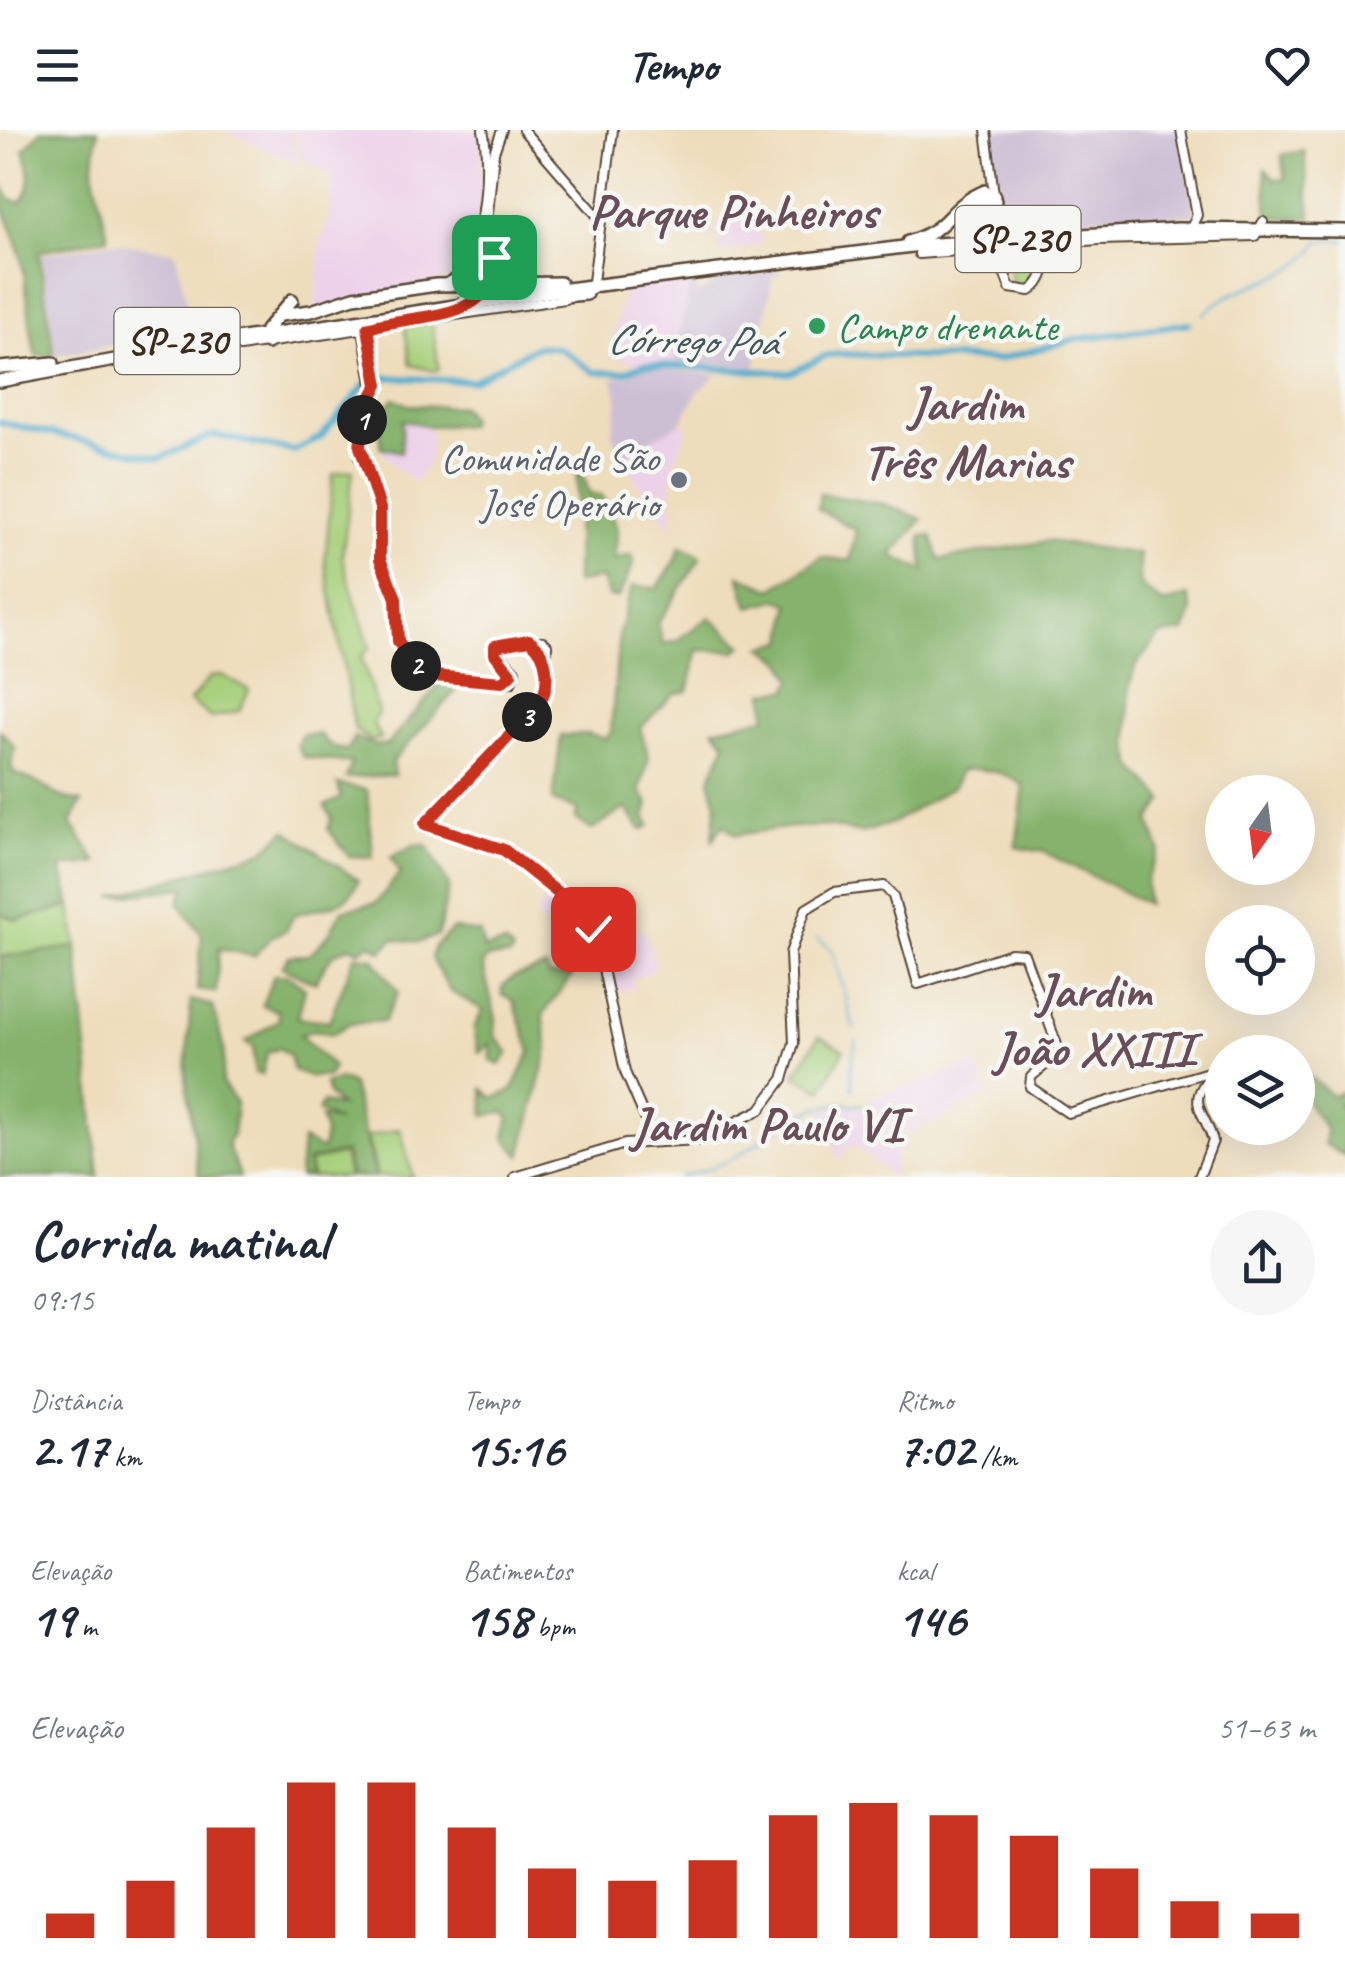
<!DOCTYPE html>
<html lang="pt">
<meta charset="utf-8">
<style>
:root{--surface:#fff;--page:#f6f6f7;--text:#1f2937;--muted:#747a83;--accent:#c8321e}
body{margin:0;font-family:Caveat,sans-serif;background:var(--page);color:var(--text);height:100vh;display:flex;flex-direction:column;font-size:38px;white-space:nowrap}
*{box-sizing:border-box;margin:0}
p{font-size:32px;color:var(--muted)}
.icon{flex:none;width:55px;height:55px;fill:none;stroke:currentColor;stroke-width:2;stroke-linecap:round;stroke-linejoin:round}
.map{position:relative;height:1047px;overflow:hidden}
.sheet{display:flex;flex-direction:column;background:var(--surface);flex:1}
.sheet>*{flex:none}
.needle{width:65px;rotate:194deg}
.fabs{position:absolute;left:1205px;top:645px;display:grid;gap:20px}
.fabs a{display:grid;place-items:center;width:110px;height:110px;border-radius:50%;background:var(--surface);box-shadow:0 10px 40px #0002;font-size:50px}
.pin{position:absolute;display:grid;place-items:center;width:85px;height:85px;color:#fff;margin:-42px;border-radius:20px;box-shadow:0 5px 15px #0006}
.km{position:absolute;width:50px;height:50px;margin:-25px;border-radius:50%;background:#222;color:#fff;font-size:28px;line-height:50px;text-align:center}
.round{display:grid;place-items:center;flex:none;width:105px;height:105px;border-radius:52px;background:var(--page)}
.headline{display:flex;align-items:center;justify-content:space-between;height:170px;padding:0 30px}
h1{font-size:55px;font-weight:700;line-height:75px}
.metrics{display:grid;grid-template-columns:repeat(3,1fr);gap:15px;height:170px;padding:10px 30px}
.metrics div{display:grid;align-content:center}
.metrics b{font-size:50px;font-weight:700}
.metrics small{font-size:28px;font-weight:400}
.metrics p{font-size:28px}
.chart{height:280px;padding:20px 30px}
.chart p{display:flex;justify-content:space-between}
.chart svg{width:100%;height:180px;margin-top:10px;stroke:var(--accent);stroke-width:6}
header{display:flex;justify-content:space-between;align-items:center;height:130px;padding:0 30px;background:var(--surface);font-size:45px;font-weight:700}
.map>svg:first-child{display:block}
.built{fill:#edd1e9}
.industrial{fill:#ccbfd4}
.green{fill:#a7d07c;stroke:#717d4d;stroke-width:2.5}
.forest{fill:#85b26c;stroke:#606e45;stroke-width:2.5}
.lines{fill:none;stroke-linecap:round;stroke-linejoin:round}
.stream{stroke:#4fabcd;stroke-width:2.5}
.river{stroke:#4fabcd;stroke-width:6}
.secondary-casing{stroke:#564536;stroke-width:12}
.highway-casing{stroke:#564536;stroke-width:16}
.secondary{stroke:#fff;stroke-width:8}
.highway{stroke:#fff;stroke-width:11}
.secondary-bridge-casing{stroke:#564536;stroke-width:12;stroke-linecap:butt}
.secondary-bridge{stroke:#fff;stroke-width:8}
.route-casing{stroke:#fff;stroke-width:20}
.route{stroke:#c8321e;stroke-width:12}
.leisure-dot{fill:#2e9e5b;stroke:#f6f6f2;stroke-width:4}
.worship-dot{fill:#6b7280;stroke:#f6f6f2;stroke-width:4}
.labels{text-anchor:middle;stroke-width:9;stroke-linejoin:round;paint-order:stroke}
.shield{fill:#f6f6f2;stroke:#73675e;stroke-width:2.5}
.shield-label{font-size:38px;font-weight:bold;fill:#3b2a1e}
.leisure-label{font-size:40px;fill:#27864d;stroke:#f6f6f2;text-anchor:start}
.worship-label{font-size:40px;fill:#5b616d;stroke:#f6f6f2;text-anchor:end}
.water-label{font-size:42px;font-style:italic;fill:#42575b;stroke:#f6f6f2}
.district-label{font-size:50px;font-weight:bold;fill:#694e5a;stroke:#f6f6f2}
</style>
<header><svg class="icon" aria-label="menu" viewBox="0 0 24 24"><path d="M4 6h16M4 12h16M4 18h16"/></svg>Tempo<svg class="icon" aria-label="heart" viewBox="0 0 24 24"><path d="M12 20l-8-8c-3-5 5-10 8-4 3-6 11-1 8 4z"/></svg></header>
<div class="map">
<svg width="1345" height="1047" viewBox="0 0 1345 1047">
<rect width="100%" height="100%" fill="#f6f6f2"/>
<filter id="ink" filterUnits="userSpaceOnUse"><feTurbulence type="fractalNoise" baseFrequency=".01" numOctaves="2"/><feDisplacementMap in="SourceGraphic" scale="20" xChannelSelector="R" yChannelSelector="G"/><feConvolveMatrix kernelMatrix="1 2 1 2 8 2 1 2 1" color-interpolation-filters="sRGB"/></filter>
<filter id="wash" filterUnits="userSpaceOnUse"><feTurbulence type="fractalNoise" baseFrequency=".0048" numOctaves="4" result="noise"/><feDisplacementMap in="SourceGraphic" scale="40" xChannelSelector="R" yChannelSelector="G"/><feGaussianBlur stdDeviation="2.25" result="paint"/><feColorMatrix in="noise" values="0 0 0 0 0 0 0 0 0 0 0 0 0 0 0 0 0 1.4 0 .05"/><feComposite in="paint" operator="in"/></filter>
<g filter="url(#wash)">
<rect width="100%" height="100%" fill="#edb"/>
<!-- built -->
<g class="built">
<polygon points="224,0 290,0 294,24 301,34"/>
<polygon points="295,0 476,0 481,16 481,67 465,136 452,148 315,177 319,118 329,85 332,47 301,27"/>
<polygon points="747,89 763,109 757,116 720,122 715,95"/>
<polygon points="691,150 674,233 638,234 620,229 623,217 612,212 626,158"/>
<polygon points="404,291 428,298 431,306 429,332 415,352 393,336 381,318 392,315"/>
<polygon points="681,293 688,297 671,343 672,398 645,365 622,326"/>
<polygon points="560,771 584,790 590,805 536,790 540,775"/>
<polygon points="644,799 657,838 631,850 634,858 612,863 603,814"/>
<polygon points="1244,868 1286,868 1255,892 1238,874"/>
<polygon points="975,934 987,966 931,994 928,988 929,993 899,1008 893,1047 855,1016 843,1020 844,1026 838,1028 821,983 841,975 868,979 867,969"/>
</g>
<!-- industrial -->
<g class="industrial">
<polygon points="989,0 1180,0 1195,85 1004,89"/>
<polygon points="112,112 175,121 194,201 56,225 42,125"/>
<polygon points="779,139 780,144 773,145 755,237 674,233 691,150 696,152 697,163 713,156 712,148"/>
<polygon points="642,236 717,244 697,263 681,293 622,326 612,304 618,272 613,247 627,246"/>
</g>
<!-- green -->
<g class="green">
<polygon points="1034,121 1041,129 1040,146 1029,160 1013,156 1006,123"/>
<polygon points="432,192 439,240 435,241 411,235 404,195"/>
<polygon points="353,340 342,428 370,518 361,526 378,582 373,594 381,608 371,611 355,600 325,432 333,344"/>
<polygon points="222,545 249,560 239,581 211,588 190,571 210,547"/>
<polygon points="71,776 77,817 0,827 0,783 16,790"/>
<polygon points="819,906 844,920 822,960 795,945"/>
<polygon points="400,999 413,1047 378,1047 367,1007"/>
<polygon points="343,1024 348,1047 312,1047 309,1032"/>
</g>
<!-- forest -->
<g class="forest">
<path d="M42,0H98L93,40L108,107L39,122L54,225L36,226C27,190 29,153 18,117C10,87 0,84 0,50L10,69L21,72C34,57 30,38 24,20Z"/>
<polygon points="1304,21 1311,88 1268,88 1265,39 1275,49 1285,49 1282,25"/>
<polygon points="394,268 408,275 461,277 470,289 468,295 429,296 403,290 401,322 381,317 378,287"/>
<polygon points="577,343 582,343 590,365 602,365 617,399 614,429 632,425 634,433 618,468 609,467 601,448 576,453"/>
<path d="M820,364L883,374L922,389L892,425L924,441L921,406H932L939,430L1048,411L1139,424V454L1163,474L1188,466L1192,482L1184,502L1160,505L1135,536L1129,558V615L1133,636L1164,670L1150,691L1160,721L1146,750L1147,774L1044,722L1016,717L1024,656C1006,641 983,638 961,640L954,656L892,693L861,703L828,696L791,697L736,705L723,694L712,712L717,674L710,649L726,613L714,599L766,587L765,562L788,560L793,549L783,531L763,517L785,511L790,475L780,469L749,477L739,445L772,459L821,427L850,431L856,400L818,379Z"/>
<polygon points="680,416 701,427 658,493 663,514 676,511 710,487 743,516 736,521 698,520 688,561 674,564 640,598 649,627 640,661 649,674 645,687 650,695 642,700 625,678 592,700 575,688 578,680 553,671 561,606 589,604 606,609 611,602 619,504 632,456 657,458 676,430"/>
<path d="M442,551L462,554L392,632L394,645L346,648L352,633L303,627L297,615L302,605L320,604C327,616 335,619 348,620L354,607L374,615H387Z"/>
<path d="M0,600L15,617L11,638L15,644C40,649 54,670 82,672L71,693L97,733L62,737L71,776L16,790L0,783Z"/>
<polygon points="338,654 367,660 373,727 349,726 328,699 332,688 325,676 341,668"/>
<path d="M286,700L358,750C348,781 320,775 294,785L286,800L272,806L254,826L219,819L216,862L197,860L202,805L179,773L186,758L112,767L264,721Z"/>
<path d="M414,715H427L449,756L438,805L420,812L393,809L382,821L370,814L359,821L352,816C328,823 327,833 315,853L282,837L289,826L309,825L329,804L342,780L376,773L400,743L391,727Z"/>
<polygon points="453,799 480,803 484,819 505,814 513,821 511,826 486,828 483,836 496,889 495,905 509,923 500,935 491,931 491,914 479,923 474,898 483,880 450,861 431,828 435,816"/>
<polygon points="77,817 99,1047 0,1047 0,827"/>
<polygon points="355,826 373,828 398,862 384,891 348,894 333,904 315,900 300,905 333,937 328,946 310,947 293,940 289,925 279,918 267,923 262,945 255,943 253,916 245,912 279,890 278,881 262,875 274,845 289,846 305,858 298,888 329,891"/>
<polygon points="546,837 549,846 572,846 543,884 548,920 521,1026 505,1008 510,987 504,982 485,986 483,959 493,968 512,961 531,921 513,870 502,865 502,857 512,848"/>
<polygon points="191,870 213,876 224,921 222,953 236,973 233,1004 227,1014 240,1047 199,1047 186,946"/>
<polygon points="1298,937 1332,966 1345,961 1345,970 1339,975 1345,981 1345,1026 1324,1014 1326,1000 1300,961 1306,954 1298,947"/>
<polygon points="339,949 352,955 375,1047 351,1047 345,1022 307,1031 310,1047 299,1047 302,1010 322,1020 325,1003 320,987 339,992 318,981 322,973 340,976 329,966 325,954"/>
</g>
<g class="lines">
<!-- stream -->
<g class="stream">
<path d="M1204,184C1239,148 1294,156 1319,111L1345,110"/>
<polyline points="817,808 832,820 854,899"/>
<polyline points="853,960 851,936 856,911"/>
<path d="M680,1047C698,1042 717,1037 733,1028C782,1002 798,968 863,975"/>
</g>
<!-- river -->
<polyline class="river" points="0,292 160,328 213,305 294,321 321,307 365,255 381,247 472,251 537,216 559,218 594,242 625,242 644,234 790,243 827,225 842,224 997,230 1072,210 1189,193"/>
</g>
</g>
<g filter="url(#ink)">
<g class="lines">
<!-- secondary casing -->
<g class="secondary-casing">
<g id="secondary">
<polyline points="523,0 601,90"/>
<polyline points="986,0 998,97"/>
<polyline points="1181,0 1197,85 1191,98"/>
<polyline points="492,95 494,139"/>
<polyline points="919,124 1098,110 1255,106 1263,92"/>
<path d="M1001,134L1010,158L1030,161C1048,150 1043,129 1057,113"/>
<polyline points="468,137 473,148 482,144 494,22 502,0"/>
<path d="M448,152C485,139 491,34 483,0"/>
<polyline points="592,159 613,0"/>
<polyline points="368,198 378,255 373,263"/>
<polyline points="240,217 565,169"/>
<polyline points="359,328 372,254 363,199"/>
<polyline points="365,331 380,378 381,437 396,468 395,499 404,523 422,541 439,549 511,553 515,541 498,523 509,513"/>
<polygon points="543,511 547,515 542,519 539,515"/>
<polyline points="506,513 541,511"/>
<polyline points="547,516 541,571 425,694 505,720 587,787 597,811 625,942 655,1011"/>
<polyline points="515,1047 625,1014 699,1010 760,980 783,949 794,913 790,823 806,779 834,762 884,756 893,766 918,854 1011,823 1024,824 1060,923 1031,947 1030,957 1068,983 1215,940"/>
<path d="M1199,1047L1213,1011C1203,976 1184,975 1215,940"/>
</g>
</g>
<!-- highway casing -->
<g class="highway-casing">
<g id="highway">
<polyline points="985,105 962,100 956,84 966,72 995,71"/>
<path d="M908,112C953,98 945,78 985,61L994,66"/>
<polyline points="562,166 586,164"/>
<polyline points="280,185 311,181 354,167 436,155 560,153"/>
<polyline points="267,213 266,200 292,170"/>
<polyline points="0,238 53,233"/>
<polyline points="0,251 197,215 567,159 920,115 1178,99 1345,101"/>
</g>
</g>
<!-- secondary -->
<use href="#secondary" class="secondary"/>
<!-- highway -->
<use href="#highway" class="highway"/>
<!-- secondary-bridge casing -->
<g class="secondary-bridge-casing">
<g id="secondary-bridge">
<polyline points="998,97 1001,134"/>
<path d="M399,188C436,183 490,187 494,139"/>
</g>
</g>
<!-- secondary-bridge -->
<use href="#secondary-bridge" class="secondary-bridge"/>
</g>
</g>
<g class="lines" filter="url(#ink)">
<!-- route casing -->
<g class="route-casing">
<path id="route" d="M494,127C496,195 415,182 368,198L378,255L364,280L360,317L380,378V429L396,468L398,511L409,529L434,546L502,552L511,544L495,524V516L529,510C550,524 551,556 538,576L425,694L504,720L587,786L593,799"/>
</g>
<!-- route -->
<use href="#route" class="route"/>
</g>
<!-- markers -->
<circle class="leisure-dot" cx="817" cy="196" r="10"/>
<circle class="worship-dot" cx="679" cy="350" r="10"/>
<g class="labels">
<!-- shield labels -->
<g class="shield">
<rect x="955.5" y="76" width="125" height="66" rx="8"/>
<rect x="114.5" y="178" width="125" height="66" rx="8"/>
</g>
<g class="shield-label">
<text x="1018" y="122">SP-230</text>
<text x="177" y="224">SP-230</text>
</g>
<!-- leisure labels -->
<g class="leisure-label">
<text x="837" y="210">Campo drenante</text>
</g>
<!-- worship labels -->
<g class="worship-label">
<text x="659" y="341">Comunidade São<tspan x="659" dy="46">José Operário</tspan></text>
</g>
<!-- water labels -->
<g class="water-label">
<text transform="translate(692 209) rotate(1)" y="15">Córrego Poá</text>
</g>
<!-- district labels -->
<g class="district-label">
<text x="733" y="98">Parque Pinheiros</text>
<text x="966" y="290">Jardim<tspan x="966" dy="58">Três Marias</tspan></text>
<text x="1094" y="877">Jardim<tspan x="1094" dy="58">João XXIII</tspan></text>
<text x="767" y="1011">Jardim Paulo VI</text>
</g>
</g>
</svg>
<div class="fabs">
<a><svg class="needle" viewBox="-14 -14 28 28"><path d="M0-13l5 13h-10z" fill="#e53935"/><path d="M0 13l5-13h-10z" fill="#747a83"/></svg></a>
<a><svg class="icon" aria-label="locate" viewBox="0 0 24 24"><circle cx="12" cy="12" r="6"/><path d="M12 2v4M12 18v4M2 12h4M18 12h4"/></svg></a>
<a><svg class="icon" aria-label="layers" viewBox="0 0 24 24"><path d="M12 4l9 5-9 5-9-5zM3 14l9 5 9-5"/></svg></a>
</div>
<div class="pin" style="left:494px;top:127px;background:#1e9e55"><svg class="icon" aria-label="arrive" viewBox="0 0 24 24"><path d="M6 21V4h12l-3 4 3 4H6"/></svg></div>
<div class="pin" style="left:593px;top:799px;background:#d93025"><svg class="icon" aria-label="check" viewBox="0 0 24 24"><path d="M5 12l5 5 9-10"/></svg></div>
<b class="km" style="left:362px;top:290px">1</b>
<b class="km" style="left:416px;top:536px">2</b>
<b class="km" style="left:527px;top:587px">3</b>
</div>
<section class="sheet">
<div class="headline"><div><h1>Corrida matinal</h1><p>09:15</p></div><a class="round"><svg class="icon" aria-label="share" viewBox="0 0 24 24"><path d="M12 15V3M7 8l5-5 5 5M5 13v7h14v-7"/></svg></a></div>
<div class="metrics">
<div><p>Distância</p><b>2.17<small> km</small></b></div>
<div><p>Tempo</p><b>15:16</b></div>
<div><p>Ritmo</p><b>7:02<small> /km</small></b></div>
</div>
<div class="metrics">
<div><p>Elevação</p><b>19<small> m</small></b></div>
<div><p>Batimentos</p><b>158<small> bpm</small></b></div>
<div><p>kcal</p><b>146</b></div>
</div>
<div class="chart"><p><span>Elevação</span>51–63 m</p>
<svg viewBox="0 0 160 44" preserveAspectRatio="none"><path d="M5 44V38M15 44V30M25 44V17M35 44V6M45 44V6M55 44V17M65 44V27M75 44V30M85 44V25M95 44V14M105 44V11M115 44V14M125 44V19M135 44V27M145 44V35M155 44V38"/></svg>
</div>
</section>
